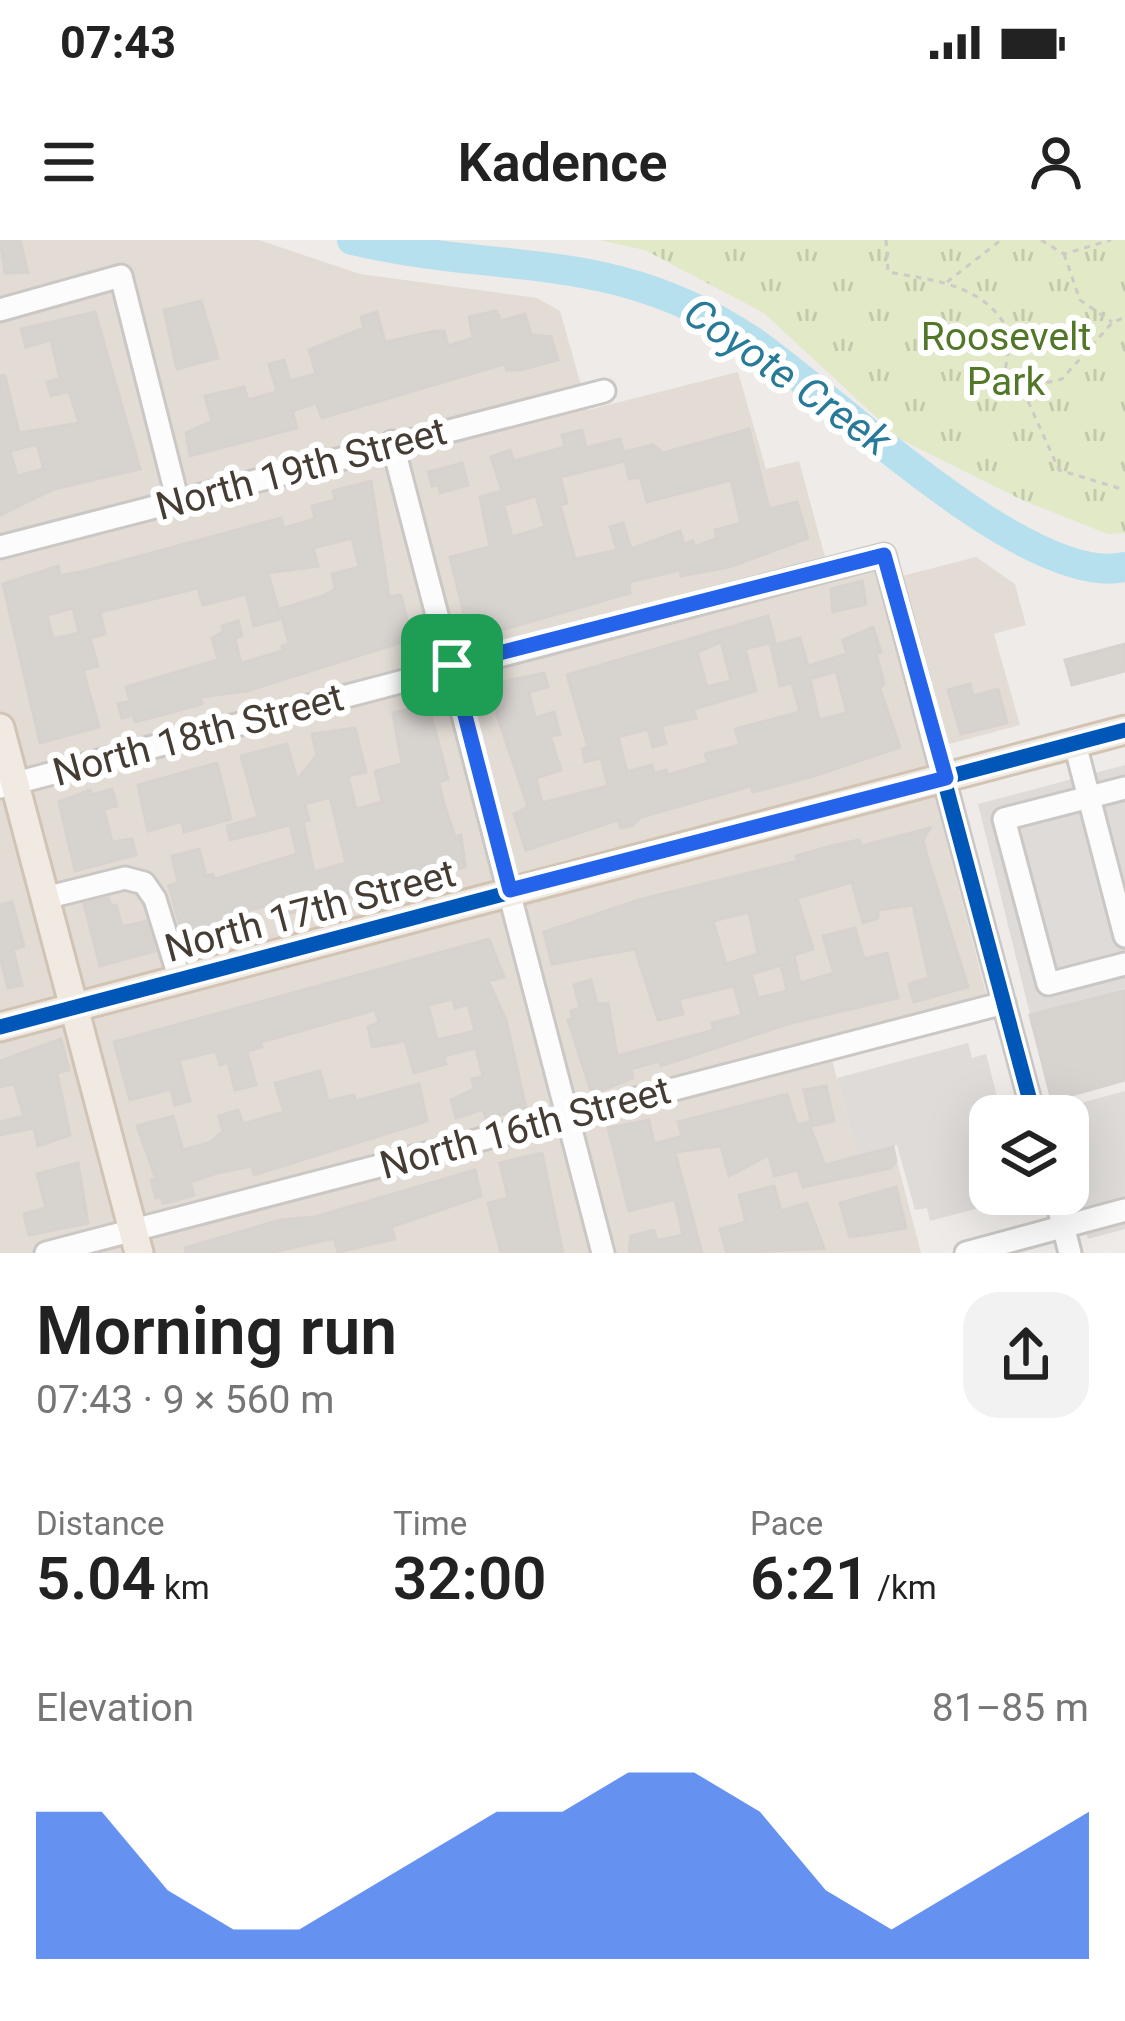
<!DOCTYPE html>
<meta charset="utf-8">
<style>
:root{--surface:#fff;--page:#f2f2f2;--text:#222;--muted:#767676;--accent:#2563eb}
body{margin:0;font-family:Roboto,sans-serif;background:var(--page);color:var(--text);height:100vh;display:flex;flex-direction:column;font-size:45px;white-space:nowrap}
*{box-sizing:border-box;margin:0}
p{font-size:39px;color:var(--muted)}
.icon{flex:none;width:66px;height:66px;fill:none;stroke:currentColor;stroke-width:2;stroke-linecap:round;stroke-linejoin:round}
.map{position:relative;height:1013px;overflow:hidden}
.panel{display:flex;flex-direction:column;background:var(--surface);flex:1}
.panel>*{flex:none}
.buttons{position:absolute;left:969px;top:855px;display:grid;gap:24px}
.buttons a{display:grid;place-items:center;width:120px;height:120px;border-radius:24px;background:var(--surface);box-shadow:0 12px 48px #0002;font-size:60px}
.pin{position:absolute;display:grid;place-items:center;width:102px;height:102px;color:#fff;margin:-51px;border-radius:24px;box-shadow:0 6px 18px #0006}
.round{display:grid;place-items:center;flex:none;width:126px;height:126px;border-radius:36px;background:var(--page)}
.head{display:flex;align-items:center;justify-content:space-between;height:204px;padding:0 36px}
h1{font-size:66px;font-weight:600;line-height:90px}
.figures{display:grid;grid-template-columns:repeat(3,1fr);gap:18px;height:204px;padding:12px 36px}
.figures div{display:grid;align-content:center}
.figures b{font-size:60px;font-weight:600}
.figures small{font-size:33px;font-weight:400}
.figures p{font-size:33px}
.chart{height:336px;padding:24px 36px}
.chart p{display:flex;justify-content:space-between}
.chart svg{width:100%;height:216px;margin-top:12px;fill:var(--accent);opacity:.7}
.status{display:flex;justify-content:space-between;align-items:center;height:84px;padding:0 60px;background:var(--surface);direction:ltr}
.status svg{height:33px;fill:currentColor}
header{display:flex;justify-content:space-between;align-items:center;height:156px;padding:0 36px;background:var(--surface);font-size:54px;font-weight:600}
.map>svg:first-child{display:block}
.residential{fill:#e3dcd5}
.park{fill:url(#park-tufts)}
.parking{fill:#dedbd8}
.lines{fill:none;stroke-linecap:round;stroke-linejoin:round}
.river{stroke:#b7e0ee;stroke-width:30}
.building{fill:#d7d3cf;stroke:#d7d2ce;stroke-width:3;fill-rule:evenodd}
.minor-casing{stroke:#cbc7c4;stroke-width:27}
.major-casing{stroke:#d1c4b5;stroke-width:33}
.path{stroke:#cecac6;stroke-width:3;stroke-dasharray:6 6;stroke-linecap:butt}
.minor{stroke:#fcfcfc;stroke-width:21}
.major{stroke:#f1eae2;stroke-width:27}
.cycleway-casing{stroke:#fff;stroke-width:22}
.cycleway{stroke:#0057b8;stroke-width:15}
.route-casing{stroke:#fff;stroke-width:24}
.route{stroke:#2563eb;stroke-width:15}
.labels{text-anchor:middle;stroke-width:12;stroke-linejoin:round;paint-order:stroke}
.park-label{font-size:39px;fill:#517727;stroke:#fff}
.street-label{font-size:39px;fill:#453c34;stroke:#fff}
.water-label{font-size:42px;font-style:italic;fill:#287a99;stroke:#fff}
</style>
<div class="status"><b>07:43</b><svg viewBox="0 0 49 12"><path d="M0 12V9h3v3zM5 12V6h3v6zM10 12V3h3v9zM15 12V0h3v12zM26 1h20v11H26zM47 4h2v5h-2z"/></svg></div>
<header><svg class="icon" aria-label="menu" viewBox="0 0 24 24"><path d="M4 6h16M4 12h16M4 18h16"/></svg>Kadence<svg class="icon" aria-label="person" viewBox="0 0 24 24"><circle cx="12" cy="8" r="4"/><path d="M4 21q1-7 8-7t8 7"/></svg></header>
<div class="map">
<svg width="1125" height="1013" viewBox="0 0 1125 1013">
<defs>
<pattern id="park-tufts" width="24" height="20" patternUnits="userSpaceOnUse" patternTransform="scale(3)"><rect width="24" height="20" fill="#e1e9c7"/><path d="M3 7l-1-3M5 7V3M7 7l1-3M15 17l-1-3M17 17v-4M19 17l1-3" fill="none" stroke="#c2c9ac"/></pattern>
</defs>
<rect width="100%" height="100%" fill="#eeebe8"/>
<!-- residential -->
<polygon class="residential" points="0,0 259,0 360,34 537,58 560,71 588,170 738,132 766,229 799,221 831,339 874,327 879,342 976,317 1015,344 1026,385 994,394 1020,485 923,511 987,757 827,801 857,914 893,906 921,1013 0,1013"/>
<!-- park -->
<polygon class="park" points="599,0 1125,0 1125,293 1108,294 1022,260 900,199 764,73 645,10"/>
<!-- parking -->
<g class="parking">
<polygon points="1125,525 1125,748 1030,774 978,564"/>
<polygon points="968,803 972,818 986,814 1002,876 990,876 990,954 1008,954 1009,960 930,981 927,968 915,970 897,905 857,915 837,838"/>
<polygon points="1125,851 1125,989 1088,999 1068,909 1068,876 1060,876 1059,869"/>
</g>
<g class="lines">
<!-- river -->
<path class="river" d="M352,0C504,36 612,7 752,101C833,156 1028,349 1125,327"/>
</g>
<!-- building -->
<g class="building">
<polygon points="0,0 20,0 28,32 5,33"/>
<polygon points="201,61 218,118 177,129 164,70"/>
<polygon points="496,71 501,81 525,74 531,95 551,97 558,120 520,130 507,130 504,124 322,178 316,163 292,171 297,188 190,216 186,193 212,181 205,156 244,147 248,160 277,152 269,124 284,120 290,141 316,134 309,110 364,88 361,77 377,72 385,102 436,91 444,91 448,106 473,98 469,77"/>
<path d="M95,72L140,229L54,249L0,275V136H5L19,193L79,183L69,151L51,156L47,142L60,139L51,100L26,107L21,89ZM37,204L44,229L17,236L10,211Z"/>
<path d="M749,189L769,269L797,262L808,298L729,327L681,336L680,330L629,342L630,353L470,399L450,317L490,307L480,257L502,251L491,217L510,210L514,221L565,207L562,195L582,190L586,208L620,199L624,212L653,205L663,213ZM625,221L629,239L640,237L647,262L731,240L741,283L715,290L717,298L695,307L693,301L684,304L680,291L631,309L623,283L610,287L617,310L575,319L560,265L567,263L560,237ZM536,256L545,287L512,297L504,265Z"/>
<polygon points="462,223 468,245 440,253 438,245 432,246 428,232"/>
<path d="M371,241L389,357L401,355L412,399L247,451L201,457L202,464L176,471L135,482L133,475L122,478L118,464L130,461L126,447L218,420L212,398L224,391L222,386L238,381L242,396L235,398L241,423L283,411L282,406L289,404L280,369L323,356L335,349L332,334L359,327L352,298L313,308L318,326L268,333L281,379L254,386L246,354L203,365L198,348L100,372L105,394L90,398L98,426L83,430L99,487L40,503L3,344L58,326L60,336L85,331L281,278L284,288L315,279L312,266L335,260L333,251ZM73,368L79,393L53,399L47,375Z"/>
<polygon points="862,341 866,364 833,372 831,349"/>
<path d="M768,376L775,402L745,409L756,451L693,469L696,478L661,486L666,503L653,507L648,489L618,497L627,532L652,525L654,533L666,530L667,535L708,523L705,514L740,505L735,489L800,472L792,443L780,446L771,406L800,398L808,426L847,414L843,400L873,387L881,412L876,414L884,443L880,449L900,507L814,536L753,552L751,546L641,577L633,585L621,588L618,580L526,610L514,574L528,567L487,445L544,433L548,447L529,452L535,478L554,472L560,494L550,496L561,530L536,538L542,563L608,546L601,518L585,522L582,509L588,507L567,435ZM721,402L731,441L707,447L697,412ZM836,431L847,473L819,480L810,439Z"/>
<polygon points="1125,404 1125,431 1072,445 1065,420"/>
<polygon points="970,444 973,456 998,449 1007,483 961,494 948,450"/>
<path d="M428,464L448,539L439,542L443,561L455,597L461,595L465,627L284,675L280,662L227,676L230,687L184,700L169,646L178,643L172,616L199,609L206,636L213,634L215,639L297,614L290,585L230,600L227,586L258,577L241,516L287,504L297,540L317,515L312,494L355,488L366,532L348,536L356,569L382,562L375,531L402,524L393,473ZM330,557L346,623L314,632L303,581L309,580L305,564Z"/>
<polygon points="217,523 231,579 184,592 182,581 148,591 138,545"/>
<polygon points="112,549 117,566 104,569 112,602 132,599 136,615 75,631 59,562 90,550 91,555"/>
<path d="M930,588L923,600L927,616L968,747L914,762L909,744L929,738L913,665L878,670V678L863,683L852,642L797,658L813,709L794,715L800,743L834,733L823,696L855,688L864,719L887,713L898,758L791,783L661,826L659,821L631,829L633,838L592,854L568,780L573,778L571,771L580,768L574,745L591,740L597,764L608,763L617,816L714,790L712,783L742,775L734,746L679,759L683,774L658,780L635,709L552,724L544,692L642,659L798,621L796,616L831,606L859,600L862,606ZM749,672L758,714L726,724L713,681ZM781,725L787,751L758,758L751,734Z"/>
<polygon points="108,658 111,666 116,665 122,687 146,681 155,711 100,726 84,664"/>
<polygon points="12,662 24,706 13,709 22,745 8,748 0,717 0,665"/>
<path d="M489,699L504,737L488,741L506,780L526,868L486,879L483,869L456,878L451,860L474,849L472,839L483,837L476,808L444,816L446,824L414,833L405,801L372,807L368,787L379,782L375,770L261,802L262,807L247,811L256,845L235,850L228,822L220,825L216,811L179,820L190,861L175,865L171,849L130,860L114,802ZM453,759L455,768L468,764L475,791L437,800L428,765Z"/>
<polygon points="1125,750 1125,840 1068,856 1056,876 1030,775"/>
<polygon points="61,799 69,830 57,833 70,895 38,906 34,888 0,895 0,882 24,876 14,844 0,847 0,821"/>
<polygon points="320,831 328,861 354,855 356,861 419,844 427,881 254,935 252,926 217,933 190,942 194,955 174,961 163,963 161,956 156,958 151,940 156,939 137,886 173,876 183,910 209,903 223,892 219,876 238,870 243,884 284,872 275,843"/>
<polygon points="826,846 834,881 812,886 804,850"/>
<polygon points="787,854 797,885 808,882 825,925 893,907 896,921 891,928 803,947 798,930 774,936 769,915 729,936 721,906 675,912 702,1013 629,1013 631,996 654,990 657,1001 683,995 675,959 629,971 608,888 649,880 654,904 682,896 678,882"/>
<polygon points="542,913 563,1013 501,1013 488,963 508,958 500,923"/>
<polygon points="78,923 88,983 29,995 24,974 46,968 37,934"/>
<polygon points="475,930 481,956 391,987 395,999 338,1012 334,998 269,1013 186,1013 185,1008 280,980 315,977"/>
<polygon points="774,946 781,971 807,963 824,1008 727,1013 720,989 746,982 739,955"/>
<polygon points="896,947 906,988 850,997 840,963"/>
</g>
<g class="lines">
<!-- minor casing -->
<g class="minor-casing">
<g id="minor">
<polyline points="0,70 121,36 178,262"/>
<polyline points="392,202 603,1013"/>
<polyline points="0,307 604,151"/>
<polyline points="1075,504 1125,696"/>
<polyline points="0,547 884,315 1034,876"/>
<polyline points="1125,548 1004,579 1048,744 1125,724"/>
<polyline points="45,658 125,638 144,643 155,659 180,740"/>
<polyline points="1055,954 1070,1013"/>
<polyline points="46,1013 1004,763"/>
<polyline points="966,1013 1125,970"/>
</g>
</g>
<!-- major casing -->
<g class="major-casing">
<g id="major">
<polyline points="0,488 139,1013"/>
<polyline points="0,787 1125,490"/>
</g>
</g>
<!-- path -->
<g class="path">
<path d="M886,0L888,32C938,41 988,45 1011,96L1005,131L1022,148L1059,230L1125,250"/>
<polyline points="1041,0 1064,14 1111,0"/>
<polyline points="1064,14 1080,60 1112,82"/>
<polyline points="947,42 1001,0"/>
<polyline points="1023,148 1062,139 1112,83 1125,77"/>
</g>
<!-- minor -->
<use href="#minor" class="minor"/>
<!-- major -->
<use href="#major" class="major"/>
<!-- cycleway casing -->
<g class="cycleway-casing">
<g id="cycleway">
<polyline points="884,315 1034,876"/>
<polyline points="0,787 1125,490"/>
</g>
</g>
<!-- cycleway -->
<use href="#cycleway" class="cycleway"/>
</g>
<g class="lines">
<!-- route casing -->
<g class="route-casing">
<polygon id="route" points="884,315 946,538 510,650 452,425"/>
</g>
<!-- route -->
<use href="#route" class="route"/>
</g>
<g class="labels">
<!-- park labels -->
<g class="park-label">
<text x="1006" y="110">Roosevelt<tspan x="1006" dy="45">Park</tspan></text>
</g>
<!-- street labels -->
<g class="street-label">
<text transform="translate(301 228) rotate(-15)" y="14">North 19th Street</text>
<text transform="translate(198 494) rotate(-15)" y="14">North 18th Street</text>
<text transform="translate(310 670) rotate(-15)" y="14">North 17th Street</text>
<text transform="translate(525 887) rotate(-15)" y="14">North 16th Street</text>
</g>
<!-- water labels -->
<g class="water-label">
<text transform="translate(788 136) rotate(35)" y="15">Coyote Creek</text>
</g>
</g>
</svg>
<div class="buttons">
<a><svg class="icon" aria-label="layers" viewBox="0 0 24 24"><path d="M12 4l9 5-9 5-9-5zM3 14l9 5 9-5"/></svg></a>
</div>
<div class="pin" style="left:452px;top:425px;background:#1e9e55"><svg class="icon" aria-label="arrive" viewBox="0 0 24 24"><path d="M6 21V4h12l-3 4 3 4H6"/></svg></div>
</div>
<section class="panel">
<div class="head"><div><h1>Morning run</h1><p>07:43 · 9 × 560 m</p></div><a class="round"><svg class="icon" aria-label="share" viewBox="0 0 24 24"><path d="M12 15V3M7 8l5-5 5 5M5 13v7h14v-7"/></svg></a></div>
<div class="figures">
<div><p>Distance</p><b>5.04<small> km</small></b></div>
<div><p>Time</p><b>32:00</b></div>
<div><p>Pace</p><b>6:21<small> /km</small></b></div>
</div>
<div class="chart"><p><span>Elevation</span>81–85 m</p>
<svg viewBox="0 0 160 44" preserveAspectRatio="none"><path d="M0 44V14L10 14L20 30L30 38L40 38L50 30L60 22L70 14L80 14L90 6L100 6L110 14L120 30L130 38L140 30L150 22L160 14V44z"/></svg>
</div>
</section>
